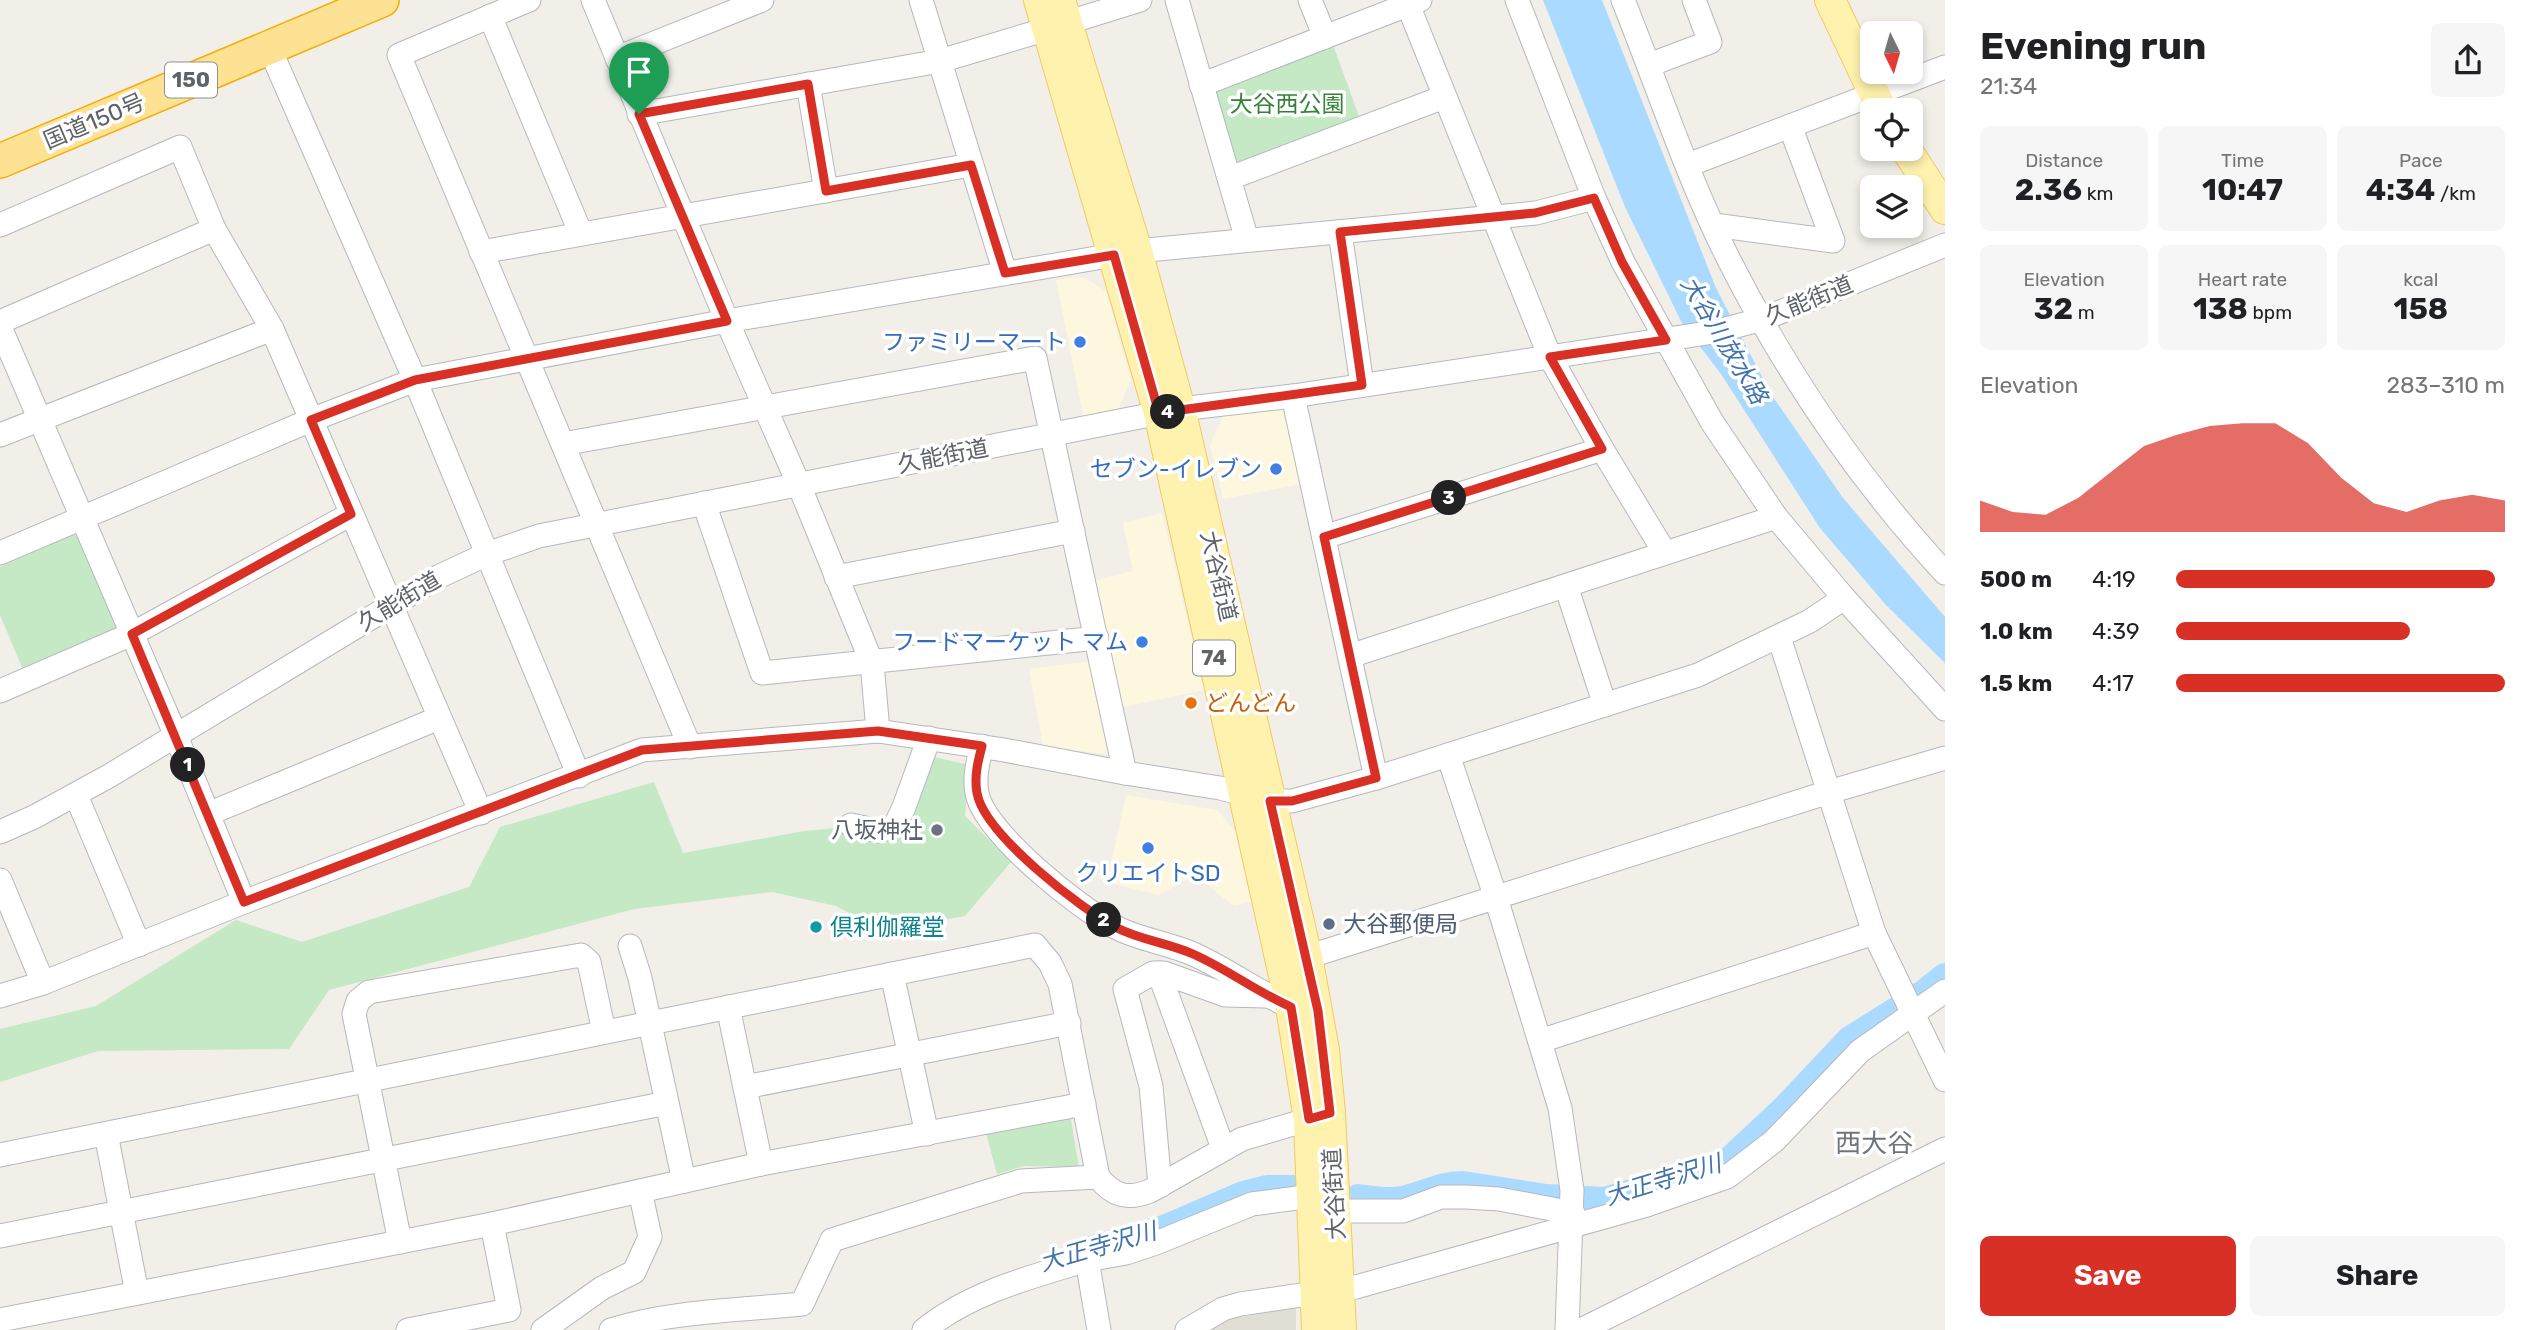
<!DOCTYPE html>
<meta charset="utf-8">
<style>
:root{--surface:#fff;--page:#f6f6f6;--text:#202124;--muted:#757577;--accent:#d93025}
body{margin:0;font-family:Rubik,"Noto Sans JP",sans-serif;background:var(--page);color:var(--text);height:100vh;display:flex;flex-direction:column;font-size:26px;white-space:nowrap}
*{box-sizing:border-box;margin:0}
p{font-size:23px;color:var(--muted)}
.icon{flex:none;width:38px;height:38px;fill:none;stroke:currentColor;stroke-width:2;stroke-linecap:round;stroke-linejoin:round}
.map{position:relative;flex:1;overflow:hidden}
.details{display:flex;flex-direction:column;background:var(--surface);width:595px}
.details>*{flex:none}
.needle{width:46px;rotate:175deg}
.controls{position:absolute;left:1860px;top:21px;display:grid;gap:14px}
.controls a{display:grid;place-items:center;width:63px;height:63px;border-radius:10px;background:var(--surface);box-shadow:0 4px 10px #0003;font-size:35px}
.pin{position:absolute;display:grid;place-items:center;width:60px;height:60px;color:#fff;margin:-72px -30px;border-radius:50% 50% 50% 0;rotate:-45deg;box-shadow:0 0 7px #0007}
.pin .icon{rotate:45deg}
.km{position:absolute;width:35px;height:35px;margin:-18px;border-radius:50%;background:#222;color:#fff;font-size:19px;line-height:35px;text-align:center}
.round{display:grid;place-items:center;flex:none;width:74px;height:74px;border-radius:10px;background:var(--page)}
.headline{display:flex;align-items:center;justify-content:space-between;height:119px;padding:0 35px}
h1{font-size:38px;font-weight:700;line-height:52px}
.figures{display:grid;grid-template-columns:repeat(3,1fr);gap:10px;height:119px;padding:7px 35px}
.figures div{display:grid;align-content:center;border-radius:10px;background:var(--page);text-align:center}
.figures b{font-size:30px;font-weight:700}
.figures small{font-size:19px;font-weight:400}
.figures p{font-size:19px}
.chart{height:196px;padding:14px 35px}
.chart p{display:flex;justify-content:space-between}
.chart svg{width:100%;height:126px;margin-top:7px;fill:var(--accent);opacity:.7}
.action{display:flex;gap:14px;margin-top:auto;padding:14px 35px}
.action a{flex:1;height:80px;border-radius:10px;background:var(--accent);color:#fff;font-size:28px;font-weight:700;line-height:80px;text-align:center}
.action a+a{background:var(--page);color:var(--text)}
ul{padding:0 35px;list-style:none;font-size:23px}
li{display:grid;grid-template-columns:112px 84px 1fr;align-items:center;height:52px}
li i{height:18px;border-radius:9px;background:var(--accent)}
main{display:flex;flex:1;min-height:0}
.map>svg:first-child{display:block}
.commercial{fill:#fef7e0}
.education{fill:#e1ded6}
.green{fill:#c5e8c5}
.water{fill:#aadaff}
.lines{fill:none;stroke-linecap:round;stroke-linejoin:round}
.river{stroke:#aadaff;stroke-width:28}
.minor-casing{stroke:#b5b8bc;stroke-width:25}
.major-casing{stroke:#f2c960;stroke-width:32}
.highway-casing{stroke:#f9ab00;stroke-width:36}
.minor{stroke:#fff;stroke-width:23}
.major{stroke:#fff2af;stroke-width:30}
.highway{stroke:#fde293;stroke-width:33}
.route-casing{stroke:#fff;stroke-width:14}
.route{stroke:#d93025;stroke-width:9}
.shop-dot{fill:#3f7fe0;stroke:#fff;stroke-width:2.5}
.food-dot{fill:#e8710a;stroke:#fff;stroke-width:2.5}
.worship-dot{fill:#6b7280;stroke:#fff;stroke-width:2.5}
.service-dot{fill:#5c6f8a;stroke:#fff;stroke-width:2.5}
.culture-dot{fill:#0f9aa8;stroke:#fff;stroke-width:2.5}
.labels{text-anchor:middle;stroke-width:7;stroke-linejoin:round;paint-order:stroke}
.shield{fill:#fff;stroke:#8f9295;stroke-width:2}
.shield-label{font-size:21px;font-weight:bold;fill:#5f6368}
.park-label{font-size:23px;fill:#348238;stroke:#fff}
.street-label{font-size:23px;fill:#5f6368;stroke:#fff}
.shop-label{font-size:23px;fill:#366cbe;stroke:#fff;text-anchor:end}
.food-label{font-size:23px;fill:#c56008;stroke:#fff;text-anchor:start}
.worship-label{font-size:23px;fill:#5b616d;stroke:#fff;text-anchor:end}
.service-label{font-size:23px;fill:#4e5e75;stroke:#fff;text-anchor:start}
.culture-label{font-size:23px;fill:#0d838f;stroke:#fff;text-anchor:start}
.water-label{font-size:24px;font-style:italic;fill:#4174aa;stroke:#fff}
.quarter-label{font-size:26px;fill:#70757a;stroke:#fff}
</style>
<main>
<div class="map">
<svg width="1945" height="1330" viewBox="0 0 1945 1330">
<rect width="100%" height="100%" fill="#f1efe8"/>
<!-- commercial -->
<g class="commercial">
<polygon points="1083,277 1106,291 1131,380 1117,413 1084,419 1056,280"/>
<polygon points="1284,406 1306,483 1223,499 1210,445 1224,414"/>
<polygon points="1162,513 1204,690 1119,708 1112,749 1107,754 1043,746 1029,669 1109,659 1093,581 1133,571 1123,523"/>
<polygon points="1126,795 1217,810 1235,831 1251,902 1234,906 1211,888 1201,874 1183,881 1159,895 1107,882"/>
</g>
<!-- education -->
<polygon class="education" points="1296,1306 1296,1330 1207,1330 1233,1318 1248,1313"/>
<!-- green -->
<g class="green">
<polygon points="1332,42 1360,119 1240,166 1233,162 1213,94 1218,88"/>
<polygon points="73,535 79,536 118,626 117,633 24,672 0,615 0,567"/>
<polygon points="930,756 969,765 965,816 1011,862 965,916 882,931 836,906 772,892 634,909 329,990 289,1049 98,1051 0,1082 0,1029 96,1006 236,920 302,942 469,887 500,827 654,782 683,853 804,831 912,821"/>
<polygon points="1070,1114 1079,1167 1024,1166 997,1174 985,1129"/>
</g>
<!-- water -->
<polygon class="water" points="1543,0 1602,0 1716,288 1771,394 1843,498 1945,617 1945,663 1886,605 1820,528 1721,374 1682,323 1625,207"/>
<g class="lines">
<!-- river -->
<g class="river">
<path d="M1358,1198C1372,1200 1388,1203 1403,1200C1424,1195 1441,1185 1463,1185L1546,1198L1605,1201L1724,1166L1784,1110L1850,1040L1925,993L1945,977"/>
<polyline points="1081,1253 1164,1229 1243,1195 1267,1189 1295,1189"/>
</g>
<!-- minor casing -->
<g class="minor-casing">
<g id="minor">
<polyline points="529,0 399,55 690,747"/>
<polyline points="593,0 727,321 799,485 872,663 878,731"/>
<polyline points="921,0 1005,273"/>
<polyline points="1177,0 1247,240"/>
<polyline points="1310,0 1325,37"/>
<polyline points="1406,0 1550,357 1602,449 1665,553"/>
<polyline points="1517,0 1594,198 1623,262 1712,422 1776,517 1844,598 1945,709"/>
<path d="M1623,0C1658,87 1687,177 1729,260C1786,372 1859,480 1945,573"/>
<polyline points="490,16 581,234"/>
<polyline points="1066,23 1140,0"/>
<polyline points="269,47 415,380 579,776"/>
<polyline points="617,58 762,0"/>
<polyline points="1649,65 1710,42 1694,0"/>
<polyline points="808,84 826,191"/>
<polyline points="1201,85 1420,0"/>
<polyline points="639,114 940,61 1047,29"/>
<polyline points="1688,165 1945,67"/>
<polyline points="1230,178 1444,97"/>
<polyline points="0,225 180,147 214,229 272,329 481,813"/>
<polyline points="1714,225 1833,241 1790,126"/>
<polyline points="1340,232 1362,385"/>
<polyline points="1137,251 1536,213 1594,198"/>
<polyline points="481,252 971,165"/>
<polyline points="0,322 214,229"/>
<polyline points="0,327 176,736 244,902"/>
<polyline points="1293,396 1376,778"/>
<polyline points="0,435 272,329"/>
<polyline points="563,444 1035,358 1125,773"/>
<polyline points="704,503 762,673 1097,638"/>
<polyline points="1324,537 1602,449"/>
<polyline points="0,553 311,420 415,380 727,321 1114,255"/>
<polyline points="836,577 1073,531"/>
<polyline points="1566,586 1605,705"/>
<polyline points="1779,637 1874,933 1945,1080"/>
<polyline points="1350,656 1776,517"/>
<polyline points="0,691 132,634 351,514"/>
<path d="M982,746C978,761 974,777 977,793C984,833 1081,910 1117,928C1141,940 1168,943 1193,954C1227,969 1257,992 1291,1007"/>
<polyline points="1448,755 1496,898 1560,1108 1572,1190 1567,1330"/>
<polyline points="76,795 139,945"/>
<polyline points="208,814 439,718"/>
<polyline points="851,825 879,831 895,826 904,807 929,738"/>
<polyline points="0,832 34,817 109,776 440,576 487,554 539,536 1180,409 1293,396 1714,332 1763,319 1945,245"/>
<polyline points="0,880 43,983"/>
<polyline points="630,946 640,978 684,1181"/>
<polyline points="1307,957 1829,792 1945,758"/>
<polyline points="1159,973 1223,1148"/>
<polyline points="892,974 927,1134"/>
<polyline points="0,996 43,983 244,902 642,750 878,731 1004,750 1125,773 1220,788 1271,801 1292,801 1376,778 1698,675 1810,621 1844,598"/>
<polyline points="728,1007 761,1164"/>
<polyline points="1540,1041 1874,933"/>
<polyline points="745,1087 1069,1023"/>
<polyline points="106,1134 137,1293"/>
<path d="M0,1155L1035,945L1050,963L1060,984L1098,1177C1113,1196 1128,1200 1150,1191L1242,1139L1324,1115"/>
<polyline points="1160,1186 1151,1086 1125,989 1153,973 1164,973 1225,995 1266,996"/>
<polyline points="1335,1211 1403,1211 1441,1197 1466,1197 1499,1199 1573,1213"/>
<polyline points="0,1236 667,1103"/>
<polyline points="400,1242 354,1014 358,1001 369,992 581,955 589,962 604,1032"/>
<polyline points="0,1320 492,1224 761,1164 1084,1104"/>
<polyline points="408,1330 509,1310 492,1224"/>
<polyline points="543,1330 602,1288 634,1272 650,1237 640,1191"/>
<path d="M611,1330C670,1311 741,1310 802,1304L832,1240L1021,1181L1098,1177"/>
<path d="M924,1330C971,1292 1031,1277 1087,1260"/>
<polyline points="1099,1330 1087,1260 1126,1253 1156,1243 1252,1204 1312,1196"/>
<polyline points="1187,1330 1223,1309 1240,1304 1356,1287 1647,1205 1727,1177 1774,1141 1860,1051 1945,991"/>
<polyline points="1581,1330 1945,1149"/>
</g>
</g>
<!-- major casing -->
<g class="major-casing">
<g id="major">
<polyline points="1039,0 1159,413 1291,1007 1309,1119 1317,1330"/>
<polyline points="1060,0 1137,251 1180,409 1307,957 1324,1050 1330,1113 1341,1330"/>
<polyline points="1830,0 1882,110"/>
<polyline points="1906,149 1945,209"/>
</g>
</g>
<!-- highway casing -->
<g class="highway-casing">
<polyline id="highway" points="0,161 382,0"/>
</g>
<!-- minor -->
<use href="#minor" class="minor"/>
<!-- major -->
<use href="#major" class="major"/>
<!-- highway -->
<use href="#highway" class="highway"/>
</g>
<g class="lines">
<!-- route casing -->
<g class="route-casing">
<path id="route" d="M808,84L826,191L971,165L1005,273L1114,255L1159,413L1362,385L1340,232L1535,213L1594,198L1622,262L1666,340L1550,357L1602,449L1324,537L1376,778L1292,801H1270L1318,1011L1330,1113L1309,1119L1291,1007C1257,992 1227,969 1193,954C1168,943 1141,940 1117,928C1081,909 984,834 977,793C974,777 978,761 982,746L878,731L642,750L244,902L132,634L351,514L311,420L415,380L727,321L639,114Z"/>
</g>
<!-- route -->
<use href="#route" class="route"/>
</g>
<!-- markers -->
<g class="shop-dot">
<circle cx="1080" cy="342" r="7"/>
<circle cx="1276" cy="469" r="7"/>
<circle cx="1142" cy="642" r="7"/>
<circle cx="1148" cy="848" r="7"/>
</g>
<circle class="food-dot" cx="1191" cy="703" r="7"/>
<circle class="worship-dot" cx="937" cy="830" r="7"/>
<circle class="service-dot" cx="1329" cy="924" r="7"/>
<circle class="culture-dot" cx="816" cy="927" r="7"/>
<g class="labels">
<!-- shield labels -->
<g class="shield">
<rect x="165" y="62.5" width="52" height="35" rx="5"/>
<rect x="1193" y="640.5" width="42" height="35" rx="5"/>
</g>
<g class="shield-label">
<text x="191" y="87">150</text>
<text x="1214" y="665">74</text>
</g>
<!-- park labels -->
<g class="park-label">
<text x="1287" y="112">大谷西公園</text>
</g>
<!-- street labels -->
<g class="street-label">
<text transform="translate(94 121) rotate(-23)" y="8">国道150号</text>
<text transform="translate(1809 300) rotate(-22)" y="8">久能街道</text>
<text transform="translate(943 456) rotate(-11)" y="8">久能街道</text>
<text transform="translate(1219 576) rotate(77)" y="8">大谷街道</text>
<text transform="translate(399 601) rotate(-31)" y="8">久能街道</text>
<text transform="translate(1334 1194) rotate(-93)" y="8">大谷街道</text>
</g>
<!-- shop labels -->
<g class="shop-label">
<text x="1066" y="350">ファミリーマート</text>
<text x="1262" y="477">セブン-イレブン</text>
<text x="1128" y="650">フードマーケット マム</text>
<text x="1148" y="881" text-anchor="middle">クリエイトSD</text>
</g>
<!-- food labels -->
<g class="food-label">
<text x="1205" y="711">どんどん</text>
</g>
<!-- worship labels -->
<g class="worship-label">
<text x="923" y="838">八坂神社</text>
</g>
<!-- service labels -->
<g class="service-label">
<text x="1343" y="932">大谷郵便局</text>
</g>
<!-- culture labels -->
<g class="culture-label">
<text x="830" y="935">倶利伽羅堂</text>
</g>
<!-- water labels -->
<g class="water-label">
<text transform="translate(1724 340) rotate(59)" y="8">大谷川放水路</text>
<text transform="translate(1663 1180) rotate(-17)" y="8">大正寺沢川</text>
<text transform="translate(1098 1247) rotate(-16)" y="8">大正寺沢川</text>
</g>
<!-- quarter labels -->
<g class="quarter-label">
<text x="1874" y="1152">西大谷</text>
</g>
</g>
</svg>
<div class="controls">
<a><svg class="needle" viewBox="-14 -14 28 28"><path d="M0-13l5 13h-10z" fill="#e53935"/><path d="M0 13l5-13h-10z" fill="#757577"/></svg></a>
<a><svg class="icon" aria-label="locate" viewBox="0 0 24 24"><circle cx="12" cy="12" r="6"/><path d="M12 2v4M12 18v4M2 12h4M18 12h4"/></svg></a>
<a><svg class="icon" aria-label="layers" viewBox="0 0 24 24"><path d="M12 4l9 5-9 5-9-5zM3 14l9 5 9-5"/></svg></a>
</div>
<div class="pin" style="left:639px;top:114px;background:#1e9e55"><svg class="icon" aria-label="arrive" viewBox="0 0 24 24"><path d="M6 21V4h12l-3 4 3 4H6"/></svg></div>
<b class="km" style="left:188px;top:765px">1</b>
<b class="km" style="left:1104px;top:920px">2</b>
<b class="km" style="left:1449px;top:498px">3</b>
<b class="km" style="left:1168px;top:412px">4</b>
</div>
<section class="details">
<div class="headline"><div><h1>Evening run</h1><p>21:34</p></div><a class="round"><svg class="icon" aria-label="share" viewBox="0 0 24 24"><path d="M12 15V3M7 8l5-5 5 5M5 13v7h14v-7"/></svg></a></div>
<div class="figures">
<div><p>Distance</p><b>2.36<small> km</small></b></div>
<div><p>Time</p><b>10:47</b></div>
<div><p>Pace</p><b>4:34<small> /km</small></b></div>
</div>
<div class="figures">
<div><p>Elevation</p><b>32<small> m</small></b></div>
<div><p>Heart rate</p><b>138<small> bpm</small></b></div>
<div><p>kcal</p><b>158</b></div>
</div>
<div class="chart"><p><span>Elevation</span>283–310 m</p>
<svg viewBox="0 0 160 44" preserveAspectRatio="none"><path d="M0 44V33L10 37L20 38L30 32L40 23L50 14L60 10L70 7L80 6L90 6L100 13L110 25L120 34L130 37L140 33L150 31L160 33V44z"/></svg>
</div>
<ul>
<li><b>500 m</b>4:19<i style="width:97%"></i></li>
<li><b>1.0 km</b>4:39<i style="width:71%"></i></li>
<li><b>1.5 km</b>4:17<i style="width:100%"></i></li>
</ul>
<div class="action"><a>Save</a><a>Share</a></div>
</section>
</main>
